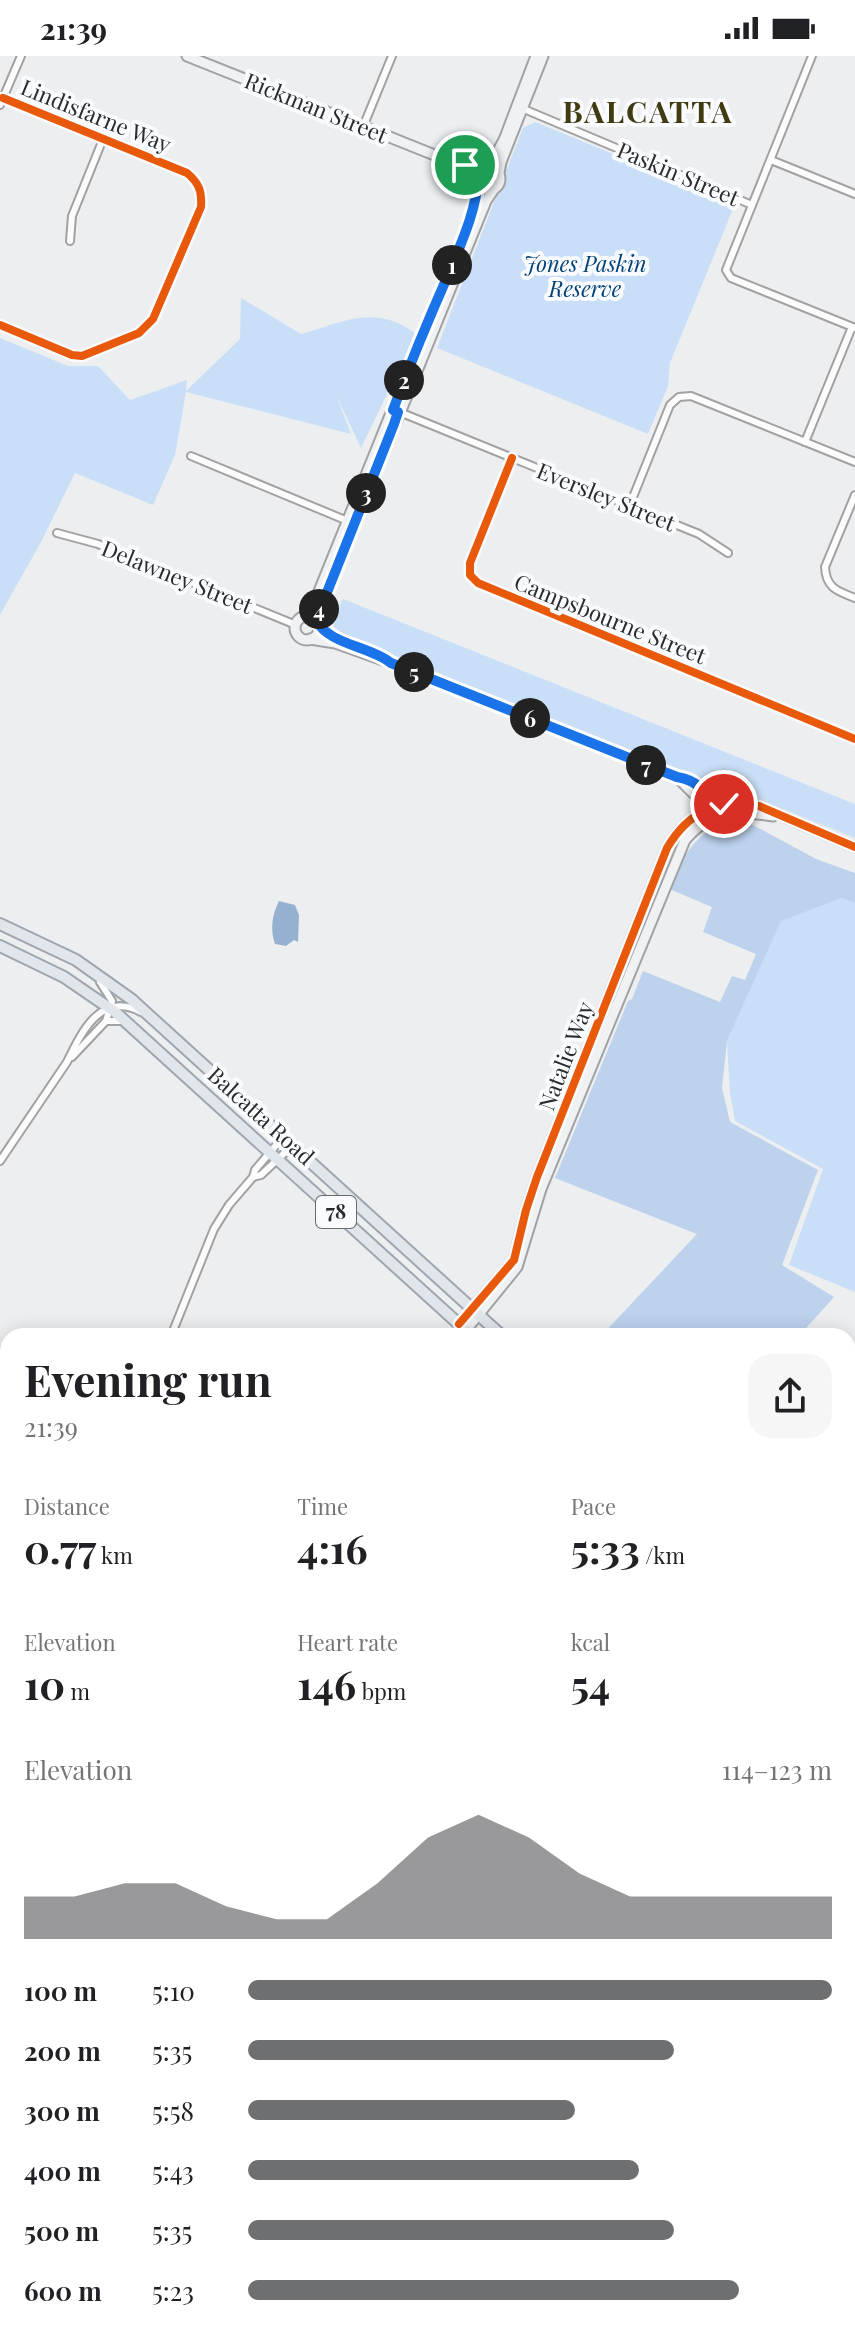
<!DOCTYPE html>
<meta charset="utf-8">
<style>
:root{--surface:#fff;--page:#f6f6f6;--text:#202124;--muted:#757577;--accent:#6e6f71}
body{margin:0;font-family:"Playfair Display",serif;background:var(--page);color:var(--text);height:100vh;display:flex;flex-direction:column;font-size:30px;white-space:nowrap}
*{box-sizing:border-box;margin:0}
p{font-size:26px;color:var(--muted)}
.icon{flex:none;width:44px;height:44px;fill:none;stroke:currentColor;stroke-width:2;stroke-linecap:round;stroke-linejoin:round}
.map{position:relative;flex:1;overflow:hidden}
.sheet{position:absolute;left:0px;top:1272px;width:856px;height:1010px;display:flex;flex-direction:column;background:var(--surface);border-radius:24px 24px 0 0;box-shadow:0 4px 20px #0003}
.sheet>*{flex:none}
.pin{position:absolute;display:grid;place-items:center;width:68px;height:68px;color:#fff;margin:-34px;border:4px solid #fff;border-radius:50%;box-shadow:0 2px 8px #0007}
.km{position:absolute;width:40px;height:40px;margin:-20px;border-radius:50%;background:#222;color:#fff;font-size:22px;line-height:40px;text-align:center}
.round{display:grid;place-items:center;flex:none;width:84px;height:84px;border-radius:24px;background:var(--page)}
.headline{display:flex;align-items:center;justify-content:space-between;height:136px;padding:0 24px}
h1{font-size:44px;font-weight:700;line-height:60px}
.figures{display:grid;grid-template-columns:repeat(3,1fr);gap:12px;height:136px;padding:8px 24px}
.figures div{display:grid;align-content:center}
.figures b{font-size:40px;font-weight:700}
.figures small{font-size:22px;font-weight:400}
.figures p{font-size:22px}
.chart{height:224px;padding:16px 24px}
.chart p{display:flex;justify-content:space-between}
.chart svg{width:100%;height:144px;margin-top:8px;fill:var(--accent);opacity:.7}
ul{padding:0 24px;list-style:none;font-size:26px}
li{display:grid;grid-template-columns:128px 96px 1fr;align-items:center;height:60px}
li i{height:20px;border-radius:10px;background:var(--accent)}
.status{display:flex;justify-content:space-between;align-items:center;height:56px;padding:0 40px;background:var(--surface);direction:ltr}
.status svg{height:22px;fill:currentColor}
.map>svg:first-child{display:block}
.green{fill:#c9dff7}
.forest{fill:#bcd2ed}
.water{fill:#96b1d0}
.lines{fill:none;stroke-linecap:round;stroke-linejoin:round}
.street-casing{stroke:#a2a2a4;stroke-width:10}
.secondary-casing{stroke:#a2a2a4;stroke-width:13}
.primary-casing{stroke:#9fa6b0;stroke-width:14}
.highway-casing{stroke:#9fa6b0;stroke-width:16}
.street{stroke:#fcfcfd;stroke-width:6}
.secondary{stroke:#eff1f3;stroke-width:9}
.primary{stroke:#e1e6eb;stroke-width:10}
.highway{stroke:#cfd6de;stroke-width:12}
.cycleway-casing{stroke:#f9fbfe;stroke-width:13}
.cycleway{stroke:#e8590c;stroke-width:8}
.route-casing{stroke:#fff;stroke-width:16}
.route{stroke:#1a73e8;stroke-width:10}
.labels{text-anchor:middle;stroke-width:8;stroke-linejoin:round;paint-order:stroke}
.shield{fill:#f9fbfe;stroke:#68696b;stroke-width:2}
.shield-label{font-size:20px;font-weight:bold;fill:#2a2b2c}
.street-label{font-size:22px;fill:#2a2b2c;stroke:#f9fbfe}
.park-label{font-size:22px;font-style:italic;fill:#024178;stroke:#f9fbfe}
.district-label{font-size:30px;font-weight:bold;letter-spacing:2px;fill:#403b11;stroke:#f9fbfe}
</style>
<div class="status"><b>21:39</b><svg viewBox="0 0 49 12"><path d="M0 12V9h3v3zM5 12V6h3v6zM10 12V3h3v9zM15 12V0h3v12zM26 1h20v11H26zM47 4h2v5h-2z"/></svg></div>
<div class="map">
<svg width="855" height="2281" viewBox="0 0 855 2281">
<rect width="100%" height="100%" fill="#edeef0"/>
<!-- green -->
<g class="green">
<polygon points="535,66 735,148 670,307 668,330 648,378 437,292 523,72"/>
<path d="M241,242L301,278C343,266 376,247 416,278L361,392L336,339L351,378L186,336L175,399L153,449L75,417L41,486L0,559V282L68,310H98L130,344L187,324L186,335L240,283Z"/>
<path d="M343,543L855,748V782L753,741C729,751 720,745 703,726L333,577L335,560Z"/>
<polygon points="841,842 855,847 855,1236 789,1209 823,1113 735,1065 730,1037 727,985 781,864"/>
</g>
<!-- forest -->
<g class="forest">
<path d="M740,762L816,803L855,817V847L841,842L781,865L727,985L722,1032L730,1066L818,1114L782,1209L834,1241L799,1280H601L697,1178L555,1122L628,945L632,943L643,915L720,946L732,920L745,924L756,898L703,876L712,851L667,832C689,793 694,775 740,762Z"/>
<polygon points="0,1899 8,1902 8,2274 540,2274 538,2281 0,2281"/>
<polygon points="848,2170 855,2175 855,2281 806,2281 795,2274 848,2274"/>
</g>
<!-- water -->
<path class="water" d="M279,845L295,849L299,859L298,886L294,884L286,890L275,888C270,873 272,859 279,845Z"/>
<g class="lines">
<!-- street casing -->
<g class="street-casing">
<g id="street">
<polyline points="812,0 726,214 731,222 855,272"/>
<polyline points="0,49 21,0"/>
<polyline points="519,51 752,149"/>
<polyline points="363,71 392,0"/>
<polyline points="771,104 855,138"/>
<polyline points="70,185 72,160 103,83"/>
<path d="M0,269L72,299L82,300L139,277L153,263L201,151C202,135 199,127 187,117L3,42"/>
<polyline points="397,355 699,478 728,497"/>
<polyline points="805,386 852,271"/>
<polyline points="191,400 350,466"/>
<polyline points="512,402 470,507 470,519 478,527 855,683"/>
<path d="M855,439L825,511C826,532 837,535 855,542"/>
<polyline points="629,451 670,349 679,341 691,340 855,406"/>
<polyline points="57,477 98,488 296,569"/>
<polyline points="100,926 112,945 106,965"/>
<polyline points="72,1001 106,965 121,965"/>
<path d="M0,1105L67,1006C82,975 101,935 141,956"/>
<polyline points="253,1121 261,1119 293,1089"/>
<polyline points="171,1280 214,1173 229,1149 253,1121 255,1114 283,1081"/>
<polyline points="848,1439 855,1431"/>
<polyline points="0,1801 8,1806"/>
<polyline points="773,2274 784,2281"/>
<polyline points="694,2281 699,2274"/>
</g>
</g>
<!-- secondary casing -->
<g class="secondary-casing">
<g id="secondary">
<polyline points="187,0 447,104 485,112"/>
<polyline points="489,111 504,84 536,0"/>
<circle cx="489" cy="123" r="11"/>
<polyline points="499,117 501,106 543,0"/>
<polyline points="309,560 404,325 469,173 479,126"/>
<circle cx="307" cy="572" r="12"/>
<polyline points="316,564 486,145 494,133"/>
<polyline points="319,570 328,577 351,587"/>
<path d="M310,583L335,587L391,607L677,721C697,724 705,735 714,752"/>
<polyline points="679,723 695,739 708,758"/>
<path d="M459,1268L514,1204L526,1154L537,1121L667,792C689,755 717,743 759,750L855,791"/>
<path d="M466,1274L517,1211L541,1133L685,784C712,752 736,754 773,760"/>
</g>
</g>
<!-- primary casing -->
<g class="primary-casing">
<g id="primary">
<polyline points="0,868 76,904 131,943 502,1280"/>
<polyline points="0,890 64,921 115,956 472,1280"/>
<polyline points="848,1594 855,1600"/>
<polyline points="848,1622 855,1628"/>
<polyline points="848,2005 855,2001"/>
<polyline points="848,2033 855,2029"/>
<polyline points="568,2281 572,2274"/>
<polyline points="606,2281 610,2274"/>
</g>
</g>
<!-- highway casing -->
<g class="highway-casing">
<g id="highway">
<polyline points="0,1648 8,1653"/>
<polyline points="0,1687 8,1692"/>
<polyline points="848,2229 855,2234"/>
<polyline points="848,2249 855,2253"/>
</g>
</g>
<!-- street -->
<use href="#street" class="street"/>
<!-- secondary -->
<use href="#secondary" class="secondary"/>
<!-- primary -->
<use href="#primary" class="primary"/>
<!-- highway -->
<use href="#highway" class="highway"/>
<!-- cycleway casing -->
<g class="cycleway-casing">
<g id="cycleway">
<path d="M0,269L72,299L82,300L139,277L153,263L201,151C202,135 199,127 187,117L3,42"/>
<polyline points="512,402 470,507 470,519 478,527 855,683"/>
<path d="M459,1268L514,1204L526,1154L537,1121L667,792C689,755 717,743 759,750L855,791"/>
</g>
</g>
<!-- cycleway -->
<use href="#cycleway" class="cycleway"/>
</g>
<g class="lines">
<!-- route casing -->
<g class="route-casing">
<path id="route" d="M465,109L485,112L479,118C476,155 463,183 449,217C429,262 410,308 393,354L398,356L394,368L316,564C329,589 370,590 391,607L677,721C696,724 703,733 713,749L724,748"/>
</g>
<!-- route -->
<use href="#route" class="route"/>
</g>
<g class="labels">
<!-- shield labels -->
<rect class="shield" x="316" y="1140" width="40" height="32" rx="6"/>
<g class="shield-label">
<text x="336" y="1163">78</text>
</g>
<!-- street labels -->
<g class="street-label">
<text transform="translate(316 52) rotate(22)" y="8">Rickman Street</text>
<text transform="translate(96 60) rotate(22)" y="8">Lindisfarne Way</text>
<text transform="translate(678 118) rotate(23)" y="8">Paskin Street</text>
<text transform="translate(606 441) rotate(22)" y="8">Eversley Street</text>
<text transform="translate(177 521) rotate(22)" y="8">Delawney Street</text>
<text transform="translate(610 563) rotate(22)" y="8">Campsbourne Street</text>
<text transform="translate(566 1000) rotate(-69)" y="8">Natalie Way</text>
<text transform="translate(261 1060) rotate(42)" y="8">Balcatta Road</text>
</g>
<!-- park labels -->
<g class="park-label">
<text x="585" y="216">Jones Paskin<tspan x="585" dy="25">Reserve</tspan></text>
</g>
<!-- district labels -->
<g class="district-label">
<text x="648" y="67">BALCATTA</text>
</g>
</g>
</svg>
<div class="pin" style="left:465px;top:109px;background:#1e9e55"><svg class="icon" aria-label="arrive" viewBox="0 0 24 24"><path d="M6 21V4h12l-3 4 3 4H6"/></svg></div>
<div class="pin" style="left:724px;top:748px;background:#d93025"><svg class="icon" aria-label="check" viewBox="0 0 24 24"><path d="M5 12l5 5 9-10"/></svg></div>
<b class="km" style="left:452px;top:209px">1</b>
<b class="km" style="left:404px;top:324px">2</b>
<b class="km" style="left:366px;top:437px">3</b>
<b class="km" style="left:319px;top:553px">4</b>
<b class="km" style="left:414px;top:616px">5</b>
<b class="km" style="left:530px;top:662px">6</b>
<b class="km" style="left:646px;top:709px">7</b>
<section class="sheet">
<div class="headline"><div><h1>Evening run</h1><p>21:39</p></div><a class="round"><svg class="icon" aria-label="share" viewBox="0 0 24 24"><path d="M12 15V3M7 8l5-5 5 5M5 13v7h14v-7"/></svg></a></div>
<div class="figures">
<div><p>Distance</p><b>0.77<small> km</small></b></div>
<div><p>Time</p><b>4:16</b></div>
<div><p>Pace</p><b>5:33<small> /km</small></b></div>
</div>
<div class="figures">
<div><p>Elevation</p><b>10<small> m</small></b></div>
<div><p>Heart rate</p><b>146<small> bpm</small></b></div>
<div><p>kcal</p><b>54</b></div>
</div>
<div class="chart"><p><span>Elevation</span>114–123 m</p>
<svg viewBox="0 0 160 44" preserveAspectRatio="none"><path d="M0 44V31L10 31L20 27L30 27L40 34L50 38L60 38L70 27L80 13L90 6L100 13L110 24L120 31L130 31L140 31L150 31L160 31V44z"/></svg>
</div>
<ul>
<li><b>100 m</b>5:10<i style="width:100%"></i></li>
<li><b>200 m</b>5:35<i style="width:73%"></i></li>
<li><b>300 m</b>5:58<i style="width:56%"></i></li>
<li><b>400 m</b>5:43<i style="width:67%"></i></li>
<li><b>500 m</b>5:35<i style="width:73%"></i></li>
<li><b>600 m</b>5:23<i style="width:84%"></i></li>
</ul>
</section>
</div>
